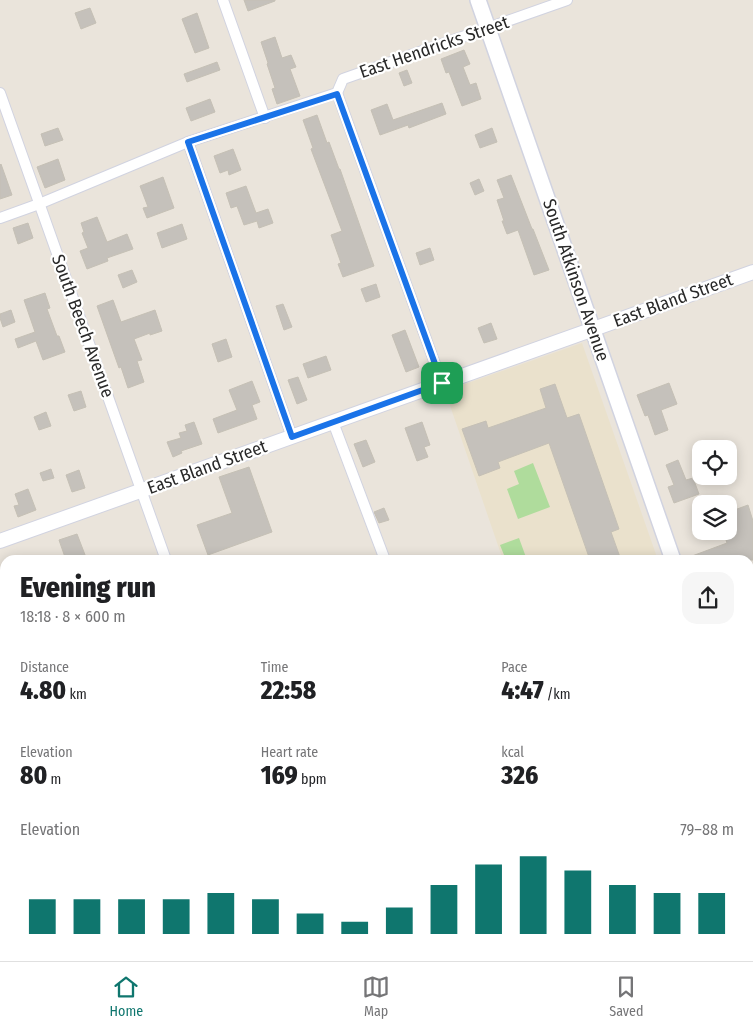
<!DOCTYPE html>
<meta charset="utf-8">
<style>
:root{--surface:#fff;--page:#f6f6f6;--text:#202124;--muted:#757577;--line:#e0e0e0;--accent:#0f766e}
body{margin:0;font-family:"Fira Sans Condensed",sans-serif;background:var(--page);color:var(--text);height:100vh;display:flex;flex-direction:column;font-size:19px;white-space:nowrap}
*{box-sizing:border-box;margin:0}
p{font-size:16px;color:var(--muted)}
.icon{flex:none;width:28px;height:28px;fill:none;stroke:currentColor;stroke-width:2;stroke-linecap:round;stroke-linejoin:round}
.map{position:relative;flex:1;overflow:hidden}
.panel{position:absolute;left:0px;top:555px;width:754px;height:406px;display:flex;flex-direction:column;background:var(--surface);border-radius:15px 15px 0 0;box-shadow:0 2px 12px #0003}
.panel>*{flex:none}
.buttons{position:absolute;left:692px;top:440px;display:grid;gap:10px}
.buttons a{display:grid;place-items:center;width:45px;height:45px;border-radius:10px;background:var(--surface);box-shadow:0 2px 12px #0003;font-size:25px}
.pin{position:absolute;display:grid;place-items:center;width:42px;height:42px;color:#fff;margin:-21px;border-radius:10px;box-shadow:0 2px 8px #0006}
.round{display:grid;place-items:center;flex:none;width:52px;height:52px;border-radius:15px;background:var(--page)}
.head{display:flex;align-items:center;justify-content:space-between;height:85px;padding:0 20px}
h1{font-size:28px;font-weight:800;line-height:38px}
.metrics{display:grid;grid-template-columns:repeat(3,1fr);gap:8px;height:85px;padding:5px 20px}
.metrics div{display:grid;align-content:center}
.metrics b{font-size:25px;font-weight:800}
.metrics small{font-size:14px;font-weight:400}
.metrics p{font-size:14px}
.chart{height:140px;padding:10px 20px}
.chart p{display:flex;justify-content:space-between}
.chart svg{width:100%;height:90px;margin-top:5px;stroke:var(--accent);stroke-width:6}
.menu{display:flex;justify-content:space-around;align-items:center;height:70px;border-top:1px solid var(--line);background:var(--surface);font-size:14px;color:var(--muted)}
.menu a{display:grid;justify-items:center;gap:2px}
.menu .active{color:var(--accent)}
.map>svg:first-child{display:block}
.education{fill:#eae1cc}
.green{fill:#afdc9c}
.building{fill:#c5c1bb;stroke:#c5c0b5}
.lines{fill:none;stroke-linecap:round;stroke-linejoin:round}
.minor-casing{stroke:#d1d3e0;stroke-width:12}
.tertiary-casing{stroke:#d1d3e0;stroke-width:16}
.secondary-casing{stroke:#d1d3e0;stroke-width:18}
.minor{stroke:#fff;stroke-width:10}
.tertiary{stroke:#fff;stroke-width:14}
.secondary{stroke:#fff;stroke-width:15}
.rail-casing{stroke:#9fa1b1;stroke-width:5}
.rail{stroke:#fff;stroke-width:3;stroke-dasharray:9;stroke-linecap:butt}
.route-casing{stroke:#fff;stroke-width:10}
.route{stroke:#1a73e8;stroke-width:6}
.labels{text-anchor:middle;stroke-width:4.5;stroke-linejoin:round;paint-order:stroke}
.street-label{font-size:18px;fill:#292929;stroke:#fff}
</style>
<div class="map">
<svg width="753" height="961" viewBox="0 0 753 961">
<rect width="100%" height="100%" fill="#eae4db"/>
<!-- education -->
<polygon class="education" points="582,343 658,560 503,560 445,391"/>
<!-- green -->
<g class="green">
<polygon points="533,463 550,507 518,519 507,489 519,484 514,471"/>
<polygon points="519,538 527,560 506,560 500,545"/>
</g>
<!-- building -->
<g class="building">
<polygon points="244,0 275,0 275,1 248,11"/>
<polygon points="90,8 96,23 81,29 75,13"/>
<polygon points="197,13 209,48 195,53 182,19"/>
<polygon points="275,37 282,58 291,55 296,67 290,69 300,96 277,104 272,89 275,88 267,64 268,63 261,42"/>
<polygon points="464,50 470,64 463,67 470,85 476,83 481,99 462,106 449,72 446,73 441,59"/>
<polygon points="217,62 220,70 187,82 184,74"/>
<polygon points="407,70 412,83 404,86 399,73"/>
<polygon points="210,99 215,112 191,121 186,108"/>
<polygon points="442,103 446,114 409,128 408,125 380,135 371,110 387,104 393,120"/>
<polygon points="317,115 327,143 329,142 339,169 340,169 374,266 343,277 338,264 341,263 331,235 342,231 311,149 313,148 303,120"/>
<polygon points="58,128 63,140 45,146 41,134"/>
<polygon points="492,128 497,142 480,148 475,135"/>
<polygon points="233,149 241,170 229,175 228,170 220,173 214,156"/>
<polygon points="58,159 65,180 45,188 37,167"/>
<polygon points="1,164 12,195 0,199 0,165"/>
<polygon points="511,175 532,229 533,229 549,270 534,275 518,230 507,234 502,221 504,221 497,200 504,198 497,180"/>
<polygon points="163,177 174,208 147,218 143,208 148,207 140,186"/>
<polygon points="479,179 484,191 475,195 470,183"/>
<polygon points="246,186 256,213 268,209 273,223 259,228 257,221 244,225 237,206 231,208 226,193"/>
<polygon points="97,217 107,242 127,234 133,249 107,258 108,261 87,269 80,251 88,248 82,233 84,232 81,223"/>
<polygon points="28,223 33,238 18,244 13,228"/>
<polygon points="182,224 187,239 162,248 157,233"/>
<polygon points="430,248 434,260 420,265 416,253"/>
<polygon points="132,270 137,282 123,288 118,275"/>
<polygon points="376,284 380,297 366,302 361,289"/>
<polygon points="45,293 50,308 47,309 57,336 59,336 65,352 43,360 36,341 18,348 15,339 35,332 24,300"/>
<polygon points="113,300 121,322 155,310 162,331 150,335 150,333 134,339 142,360 137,361 144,382 128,388 121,367 119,368 97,306"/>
<polygon points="283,304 292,327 284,330 276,306"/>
<polygon points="11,310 15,322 3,327 0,318 0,314"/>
<polygon points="491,323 497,339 484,343 478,328"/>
<polygon points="405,330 419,367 406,372 392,335"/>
<polygon points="226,339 232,357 218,362 212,344"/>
<polygon points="326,356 331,370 308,378 303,364"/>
<polygon points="298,377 307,400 297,404 288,380"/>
<polygon points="252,381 260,402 252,405 257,419 218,433 213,419 237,410 229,390"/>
<polygon points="669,383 677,404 661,410 668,430 655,435 648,415 645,416 637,395"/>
<polygon points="555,384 567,418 579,414 619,529 611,532 621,560 590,560 549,443 498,462 500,468 479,476 462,429 486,421 488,428 546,408 540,389"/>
<polygon points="81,391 86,407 74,411 68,395"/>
<polygon points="46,412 51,426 39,430 34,417"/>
<polygon points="194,422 202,444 181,451 182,453 173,457 167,442 181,438 179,433 187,431 185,425"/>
<polygon points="422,422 430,445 424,447 428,457 417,461 405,428"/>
<polygon points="366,440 375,462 363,467 354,444"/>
<polygon points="678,460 686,480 693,478 699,494 674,503 668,487 674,485 666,465"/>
<polygon points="249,467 272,532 208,555 197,525 232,513 219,477"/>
<polygon points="51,469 54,478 43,481 40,473"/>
<polygon points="79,470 85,488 72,492 66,475"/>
<polygon points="28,489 36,510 18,517 14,506 19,505 15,494"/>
<polygon points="748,505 753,521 753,560 684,560 684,559 727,543 723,531 729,531 729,512"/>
<polygon points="384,508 389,520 379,523 374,512"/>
<polygon points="77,534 87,560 66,560 59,540"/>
</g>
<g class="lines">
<!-- minor casing -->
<g class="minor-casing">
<g id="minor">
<polyline points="223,0 265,118"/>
<polyline points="0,93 166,560"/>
<polyline points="337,93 442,383"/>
<polyline points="188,142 292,437"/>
<polyline points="0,218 39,204 188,142 337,93 343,79 567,0"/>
<polyline points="333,422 385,560"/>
<polyline points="749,632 753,630"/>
<polyline points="0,772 5,770"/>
<polyline points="199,956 200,961"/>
<polyline points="7,961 20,956"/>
</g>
</g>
<!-- tertiary casing -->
<g class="tertiary-casing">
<polyline id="tertiary" points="0,541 753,272"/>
</g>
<!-- secondary casing -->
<g class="secondary-casing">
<g id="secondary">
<polyline points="478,0 673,560"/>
<polyline points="749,778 753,791"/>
</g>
</g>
<!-- minor -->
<use href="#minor" class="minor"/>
<!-- tertiary -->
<use href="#tertiary" class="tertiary"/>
<!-- secondary -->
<use href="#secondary" class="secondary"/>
<!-- rail casing -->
<g class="rail-casing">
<g id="rail">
<polyline points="0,716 5,719"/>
<polyline points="312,956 318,961"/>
</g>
</g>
<!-- rail -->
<use href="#rail" class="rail"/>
</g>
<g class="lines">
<!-- route casing -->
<g class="route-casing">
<polygon id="route" points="337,94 442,383 292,437 188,142"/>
</g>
<!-- route -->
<use href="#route" class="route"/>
</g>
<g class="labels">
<!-- street labels -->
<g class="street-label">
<text transform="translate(434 47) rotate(-19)" y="6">East Hendricks Street</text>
<text transform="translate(576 280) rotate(71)" y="6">South Atkinson Avenue</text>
<text transform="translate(673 300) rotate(-20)" y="6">East Bland Street</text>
<text transform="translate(83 326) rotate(70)" y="6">South Beech Avenue</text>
<text transform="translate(207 467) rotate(-20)" y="6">East Bland Street</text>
</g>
</g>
</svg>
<div class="buttons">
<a><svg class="icon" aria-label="locate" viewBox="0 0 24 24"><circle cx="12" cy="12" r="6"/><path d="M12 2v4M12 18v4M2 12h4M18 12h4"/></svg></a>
<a><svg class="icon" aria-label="layers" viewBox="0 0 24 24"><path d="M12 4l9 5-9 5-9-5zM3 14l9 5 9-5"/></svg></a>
</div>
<div class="pin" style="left:442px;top:383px;background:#1e9e55"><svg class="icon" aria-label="arrive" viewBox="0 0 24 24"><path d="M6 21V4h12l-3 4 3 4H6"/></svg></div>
<section class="panel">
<div class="head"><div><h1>Evening run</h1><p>18:18 · 8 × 600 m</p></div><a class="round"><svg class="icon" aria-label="share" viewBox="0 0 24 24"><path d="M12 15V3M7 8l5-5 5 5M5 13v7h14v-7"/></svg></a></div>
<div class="metrics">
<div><p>Distance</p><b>4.80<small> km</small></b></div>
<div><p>Time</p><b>22:58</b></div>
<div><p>Pace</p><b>4:47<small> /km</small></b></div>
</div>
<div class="metrics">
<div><p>Elevation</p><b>80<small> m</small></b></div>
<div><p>Heart rate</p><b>169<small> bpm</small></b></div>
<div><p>kcal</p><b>326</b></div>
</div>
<div class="chart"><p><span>Elevation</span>79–88 m</p>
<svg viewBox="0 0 160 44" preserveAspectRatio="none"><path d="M5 44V27M15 44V27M25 44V27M35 44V27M45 44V24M55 44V27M65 44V34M75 44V38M85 44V31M95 44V20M105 44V10M115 44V6M125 44V13M135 44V20M145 44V24M155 44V24"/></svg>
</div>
</section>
</div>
<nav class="menu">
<a class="active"><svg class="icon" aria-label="home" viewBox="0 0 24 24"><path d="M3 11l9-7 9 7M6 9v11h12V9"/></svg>Home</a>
<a><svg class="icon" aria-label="map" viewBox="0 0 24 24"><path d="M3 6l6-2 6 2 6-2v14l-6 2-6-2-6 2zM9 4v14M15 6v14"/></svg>Map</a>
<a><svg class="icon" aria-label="saved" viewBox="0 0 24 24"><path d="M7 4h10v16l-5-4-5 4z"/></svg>Saved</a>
</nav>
